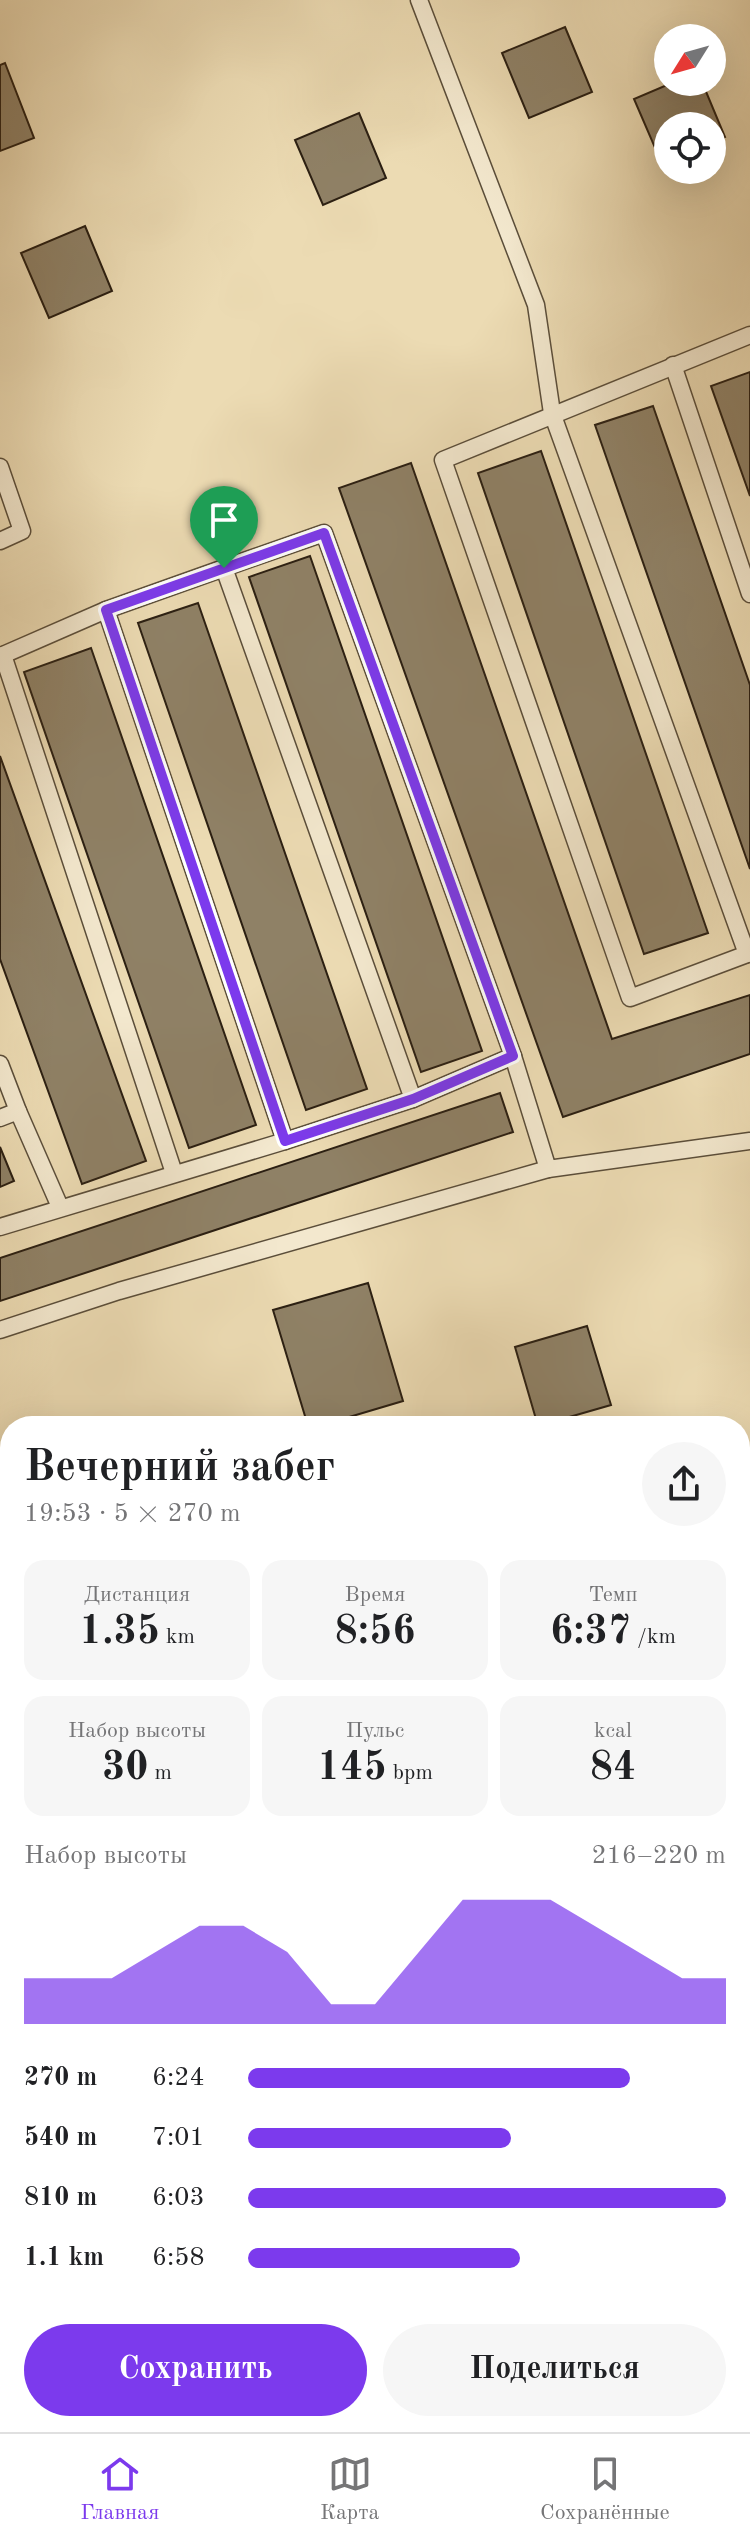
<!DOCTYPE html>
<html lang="ru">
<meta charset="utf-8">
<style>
:root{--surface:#fff;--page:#f6f6f6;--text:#202124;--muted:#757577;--line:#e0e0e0;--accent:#7c3aed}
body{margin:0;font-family:"Old Standard TT",serif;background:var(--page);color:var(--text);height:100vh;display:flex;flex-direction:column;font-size:30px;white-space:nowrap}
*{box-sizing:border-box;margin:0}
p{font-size:26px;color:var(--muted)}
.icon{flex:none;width:44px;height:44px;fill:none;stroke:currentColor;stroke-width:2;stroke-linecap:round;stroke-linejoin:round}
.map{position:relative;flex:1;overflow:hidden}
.panel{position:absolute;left:0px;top:1416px;width:750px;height:1016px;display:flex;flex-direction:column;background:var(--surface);border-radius:32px 32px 0 0;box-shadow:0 8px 32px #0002}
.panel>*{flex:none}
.needle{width:52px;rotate:233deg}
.fabs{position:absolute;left:654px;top:24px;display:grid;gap:16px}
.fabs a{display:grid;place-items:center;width:72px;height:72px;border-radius:50%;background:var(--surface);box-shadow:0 8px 32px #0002;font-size:40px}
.pin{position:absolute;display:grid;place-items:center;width:68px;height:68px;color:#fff;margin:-82px -34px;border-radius:50% 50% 50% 0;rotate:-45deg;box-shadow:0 0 8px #0007}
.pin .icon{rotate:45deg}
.round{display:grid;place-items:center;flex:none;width:84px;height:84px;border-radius:42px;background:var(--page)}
.summary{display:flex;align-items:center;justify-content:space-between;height:136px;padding:0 24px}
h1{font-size:44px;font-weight:700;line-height:60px}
.metrics{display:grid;grid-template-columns:repeat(3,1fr);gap:12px;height:136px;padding:8px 24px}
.metrics div{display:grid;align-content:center;border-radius:20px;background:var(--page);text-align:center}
.metrics b{font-size:40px;font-weight:700}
.metrics small{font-size:22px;font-weight:400}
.metrics p{font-size:22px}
.chart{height:224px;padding:16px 24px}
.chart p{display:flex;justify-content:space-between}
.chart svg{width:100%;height:144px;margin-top:8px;fill:var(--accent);opacity:.7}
.primary-button{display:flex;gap:16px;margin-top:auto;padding:16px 24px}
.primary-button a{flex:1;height:92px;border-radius:48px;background:var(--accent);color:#fff;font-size:32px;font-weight:700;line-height:92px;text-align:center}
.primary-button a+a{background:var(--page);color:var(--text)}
ul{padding:0 24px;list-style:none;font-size:26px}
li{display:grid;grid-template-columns:128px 96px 1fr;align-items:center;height:60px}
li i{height:20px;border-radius:10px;background:var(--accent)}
.tabs{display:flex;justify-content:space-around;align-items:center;height:112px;border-top:2px solid var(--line);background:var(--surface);font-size:22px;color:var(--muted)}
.tabs a{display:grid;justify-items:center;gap:4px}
.tabs .on{color:var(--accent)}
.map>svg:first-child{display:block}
.building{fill:#8f8166;stroke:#2b1f12;stroke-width:2}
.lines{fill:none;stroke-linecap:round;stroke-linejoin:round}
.service-casing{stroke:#5b4e3a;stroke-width:19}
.service{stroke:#f3e8ce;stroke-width:16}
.route-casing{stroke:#fff;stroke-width:16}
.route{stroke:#7c3aed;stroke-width:10}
</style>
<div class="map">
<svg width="750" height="2432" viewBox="0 0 750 2432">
<rect width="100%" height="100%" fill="#ecdbb3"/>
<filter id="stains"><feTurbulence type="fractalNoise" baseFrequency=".0025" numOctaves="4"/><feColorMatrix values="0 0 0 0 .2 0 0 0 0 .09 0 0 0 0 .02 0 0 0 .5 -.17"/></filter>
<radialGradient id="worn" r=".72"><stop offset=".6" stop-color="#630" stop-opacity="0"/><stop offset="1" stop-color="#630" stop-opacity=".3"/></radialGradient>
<!-- building -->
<g class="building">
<polygon points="565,27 592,92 529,118 502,53"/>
<polygon points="5,63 34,138 0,151 0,65"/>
<polygon points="674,82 702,82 725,137 712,143 712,126 668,126 668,161 662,164 634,99"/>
<polygon points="359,113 386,178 323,205 295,140"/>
<polygon points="85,226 112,291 49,318 21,253"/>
<polygon points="750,372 750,496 711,386"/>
<polygon points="653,406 750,685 750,869 595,425"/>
<polygon points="541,451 708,933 644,954 478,473"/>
<polygon points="411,463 612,1039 750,995 750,1054 563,1117 339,488"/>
<polygon points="310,556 482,1051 421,1072 249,577"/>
<polygon points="198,603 367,1089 306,1110 138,623"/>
<polygon points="91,648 256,1125 189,1148 24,672"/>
<polygon points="0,756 146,1161 82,1184 0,959"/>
<polygon points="500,1093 513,1132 0,1301 0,1258"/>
<polygon points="0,1147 14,1181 0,1187"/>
<polygon points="368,1283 403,1401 319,1426 308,1426 273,1310"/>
<polygon points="587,1326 611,1405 538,1426 515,1347"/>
<polygon points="740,1898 750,1930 750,2169 740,2172"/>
<polygon points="99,2422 176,2422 150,2432 103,2432"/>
</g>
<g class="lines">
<!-- service casing -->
<g class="service-casing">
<g id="service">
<polyline points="419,0 536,305 552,413 747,954"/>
<polyline points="750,335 443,460 630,998 750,953"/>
<polyline points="673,365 750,594"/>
<polyline points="0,467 22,531 0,541"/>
<polyline points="224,568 324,533 513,1056 548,1169 750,1141"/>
<polyline points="3,655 106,610"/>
<polyline points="0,656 3,655 174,1173"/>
<polyline points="0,1064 18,1111"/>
<polyline points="0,1118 18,1111 60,1207"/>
<polyline points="285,1141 106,610 224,568 413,1099"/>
<polyline points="0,1227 285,1141 413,1099 513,1056"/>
<polyline points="0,1330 119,1291 548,1169"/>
<polyline points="740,1632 750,1630"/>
<polyline points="0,1967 7,2012 0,2027"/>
<polyline points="0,2363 10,2361"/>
<polyline points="740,2391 750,2388"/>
<polyline points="615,2432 648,2422"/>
</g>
</g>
<!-- service -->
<use href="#service" class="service"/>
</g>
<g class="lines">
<!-- route casing -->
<g class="route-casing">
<polygon id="route" points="324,533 513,1056 413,1099 285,1141 106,610"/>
</g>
<!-- route -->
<use href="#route" class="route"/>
</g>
<rect width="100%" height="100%" filter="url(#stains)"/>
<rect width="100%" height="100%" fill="url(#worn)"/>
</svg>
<div class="fabs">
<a><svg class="needle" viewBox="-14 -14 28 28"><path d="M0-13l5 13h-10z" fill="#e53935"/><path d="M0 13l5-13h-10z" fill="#757577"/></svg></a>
<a><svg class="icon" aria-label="locate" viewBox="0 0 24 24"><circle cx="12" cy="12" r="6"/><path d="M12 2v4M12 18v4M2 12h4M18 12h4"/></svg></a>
</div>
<div class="pin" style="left:224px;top:568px;background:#1e9e55"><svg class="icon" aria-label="arrive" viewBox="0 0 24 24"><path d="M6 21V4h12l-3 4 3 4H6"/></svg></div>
<section class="panel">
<div class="summary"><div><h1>Вечерний забег</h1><p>19:53 · 5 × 270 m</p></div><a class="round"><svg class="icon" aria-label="share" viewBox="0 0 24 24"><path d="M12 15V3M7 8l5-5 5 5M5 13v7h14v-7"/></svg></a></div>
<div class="metrics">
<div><p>Дистанция</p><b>1.35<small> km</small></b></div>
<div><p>Время</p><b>8:56</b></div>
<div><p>Темп</p><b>6:37<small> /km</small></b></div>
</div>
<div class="metrics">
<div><p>Набор высоты</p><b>30<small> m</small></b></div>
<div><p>Пульс</p><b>145<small> bpm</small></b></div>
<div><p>kcal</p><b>84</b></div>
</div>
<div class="chart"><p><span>Набор высоты</span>216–220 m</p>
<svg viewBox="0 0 160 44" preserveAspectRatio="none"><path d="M0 44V30L10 30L20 30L30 22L40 14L50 14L60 22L70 38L80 38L90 22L100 6L110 6L120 6L130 14L140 22L150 30L160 30V44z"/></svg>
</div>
<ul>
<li><b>270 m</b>6:24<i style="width:80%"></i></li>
<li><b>540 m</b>7:01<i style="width:55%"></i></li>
<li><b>810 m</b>6:03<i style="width:100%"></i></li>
<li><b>1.1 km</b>6:58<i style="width:57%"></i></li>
</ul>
<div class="primary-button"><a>Сохранить</a><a>Поделиться</a></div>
</section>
</div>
<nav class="tabs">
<a class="on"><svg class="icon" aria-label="home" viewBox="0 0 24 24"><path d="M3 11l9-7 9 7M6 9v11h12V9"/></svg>Главная</a>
<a><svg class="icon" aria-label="map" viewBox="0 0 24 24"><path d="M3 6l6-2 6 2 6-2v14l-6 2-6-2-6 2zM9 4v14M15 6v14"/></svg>Карта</a>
<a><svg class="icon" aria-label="saved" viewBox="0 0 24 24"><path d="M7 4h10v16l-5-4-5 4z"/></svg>Сохранённые</a>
</nav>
